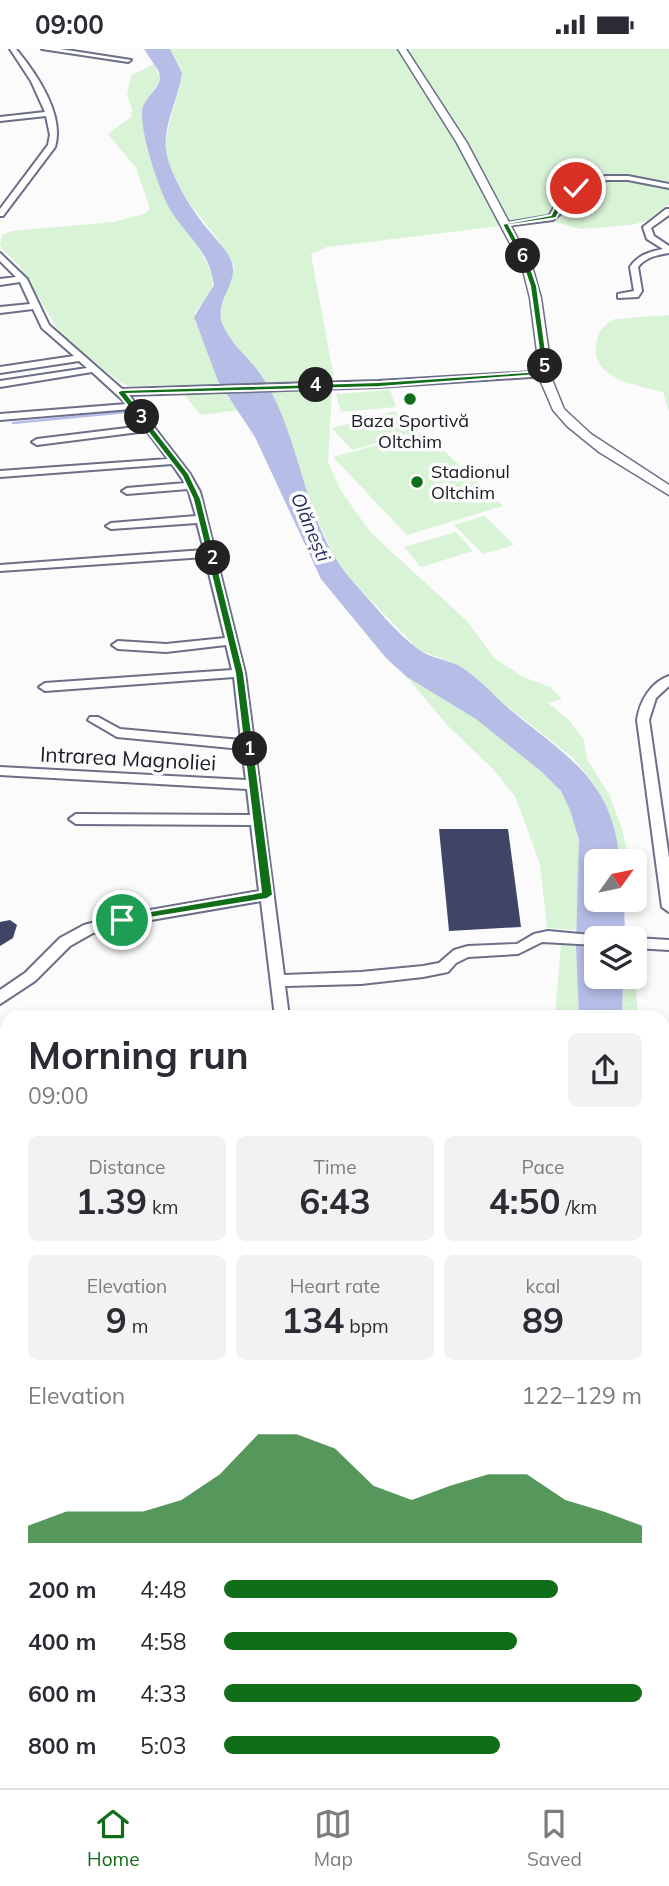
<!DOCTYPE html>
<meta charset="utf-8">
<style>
:root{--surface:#fff;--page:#f2f2f3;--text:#2b2b33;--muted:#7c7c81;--line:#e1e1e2;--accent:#106d18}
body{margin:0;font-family:Mulish,sans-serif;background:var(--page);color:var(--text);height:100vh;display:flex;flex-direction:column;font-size:26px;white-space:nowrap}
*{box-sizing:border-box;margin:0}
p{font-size:23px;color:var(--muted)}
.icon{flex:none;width:38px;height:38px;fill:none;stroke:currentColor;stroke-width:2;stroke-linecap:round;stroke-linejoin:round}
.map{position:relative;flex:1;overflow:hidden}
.details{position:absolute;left:0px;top:961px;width:670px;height:779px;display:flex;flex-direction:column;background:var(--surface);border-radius:21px 21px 0 0;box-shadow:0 4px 10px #0003}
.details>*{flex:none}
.needle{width:46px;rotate:57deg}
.controls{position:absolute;left:584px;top:800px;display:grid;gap:14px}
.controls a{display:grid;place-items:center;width:63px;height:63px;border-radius:10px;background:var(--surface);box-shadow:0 4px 10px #0003;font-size:35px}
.pin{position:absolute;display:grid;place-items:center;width:60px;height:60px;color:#fff;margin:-30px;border:4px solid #fff;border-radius:50%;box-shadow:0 2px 7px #0007}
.km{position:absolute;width:35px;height:35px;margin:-18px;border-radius:50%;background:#222;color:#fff;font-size:19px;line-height:35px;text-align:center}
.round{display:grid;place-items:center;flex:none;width:74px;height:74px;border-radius:10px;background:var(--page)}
.summary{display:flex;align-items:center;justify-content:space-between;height:119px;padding:0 28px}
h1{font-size:38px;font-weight:700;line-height:52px}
.metrics{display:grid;grid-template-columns:repeat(3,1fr);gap:10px;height:119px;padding:7px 28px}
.metrics div{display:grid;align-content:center;border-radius:10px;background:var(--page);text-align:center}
.metrics b{font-size:35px;font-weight:700}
.metrics small{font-size:19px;font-weight:400}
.metrics p{font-size:19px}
.chart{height:196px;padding:14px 28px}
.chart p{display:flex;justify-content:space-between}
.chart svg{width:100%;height:126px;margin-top:7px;fill:var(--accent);opacity:.7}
ul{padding:0 28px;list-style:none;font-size:23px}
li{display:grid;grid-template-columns:112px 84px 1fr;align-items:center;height:52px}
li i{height:18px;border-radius:9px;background:var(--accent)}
.status{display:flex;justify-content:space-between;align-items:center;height:49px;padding:0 35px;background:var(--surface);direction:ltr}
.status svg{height:19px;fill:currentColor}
.tabs{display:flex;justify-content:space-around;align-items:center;height:98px;border-top:2px solid var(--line);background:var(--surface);font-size:19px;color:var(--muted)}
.tabs a{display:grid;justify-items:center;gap:4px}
.tabs .current{color:var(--accent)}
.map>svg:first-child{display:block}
.green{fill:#d9f3d7}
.water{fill:#b6bde7}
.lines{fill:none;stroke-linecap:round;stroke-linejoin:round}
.stream{stroke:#b6bde7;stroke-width:2.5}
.building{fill:#404467}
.minor-casing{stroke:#6b6f87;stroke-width:4}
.major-casing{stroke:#6b6f87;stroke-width:3}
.minor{fill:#fff;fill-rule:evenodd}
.major{fill:#fff;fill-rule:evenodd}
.route{fill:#106d18;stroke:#fff;stroke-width:2}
.poi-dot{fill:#106d18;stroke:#fbfbfb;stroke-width:2.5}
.labels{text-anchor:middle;stroke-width:7;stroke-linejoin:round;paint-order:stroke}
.far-poi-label{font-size:18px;fill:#181922;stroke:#fbfbfb}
.far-water-label{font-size:19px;font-style:italic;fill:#292b5e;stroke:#fbfbfb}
.street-label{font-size:21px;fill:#181922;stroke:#fbfbfb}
</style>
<div class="status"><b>09:00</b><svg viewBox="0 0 49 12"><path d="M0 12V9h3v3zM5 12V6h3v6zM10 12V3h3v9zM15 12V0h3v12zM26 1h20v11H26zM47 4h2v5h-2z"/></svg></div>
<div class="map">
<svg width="669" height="1739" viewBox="0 0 669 1739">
<rect width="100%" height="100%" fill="#fbfbfb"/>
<!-- green -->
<g class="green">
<path d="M170,0H669V155L647,172L631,176L581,180L555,173L500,177L327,198L311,205L333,324L328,413L341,442L371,484L467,572L495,610L523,628L550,638L562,650L548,654L570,672L584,691L587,710L609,745L622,780L630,812H620L614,779L606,758L595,736L573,709L451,613L419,601L353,533L337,513L310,455L276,353L263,329L227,285L222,273L220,264L234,217C219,181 164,140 166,97C167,72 179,49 182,24Z"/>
<polygon points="154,15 160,30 151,45 171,161 196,192 213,228 212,243 195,263 195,273 228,349 239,361 201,366 176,336 130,337 119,333 60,284 20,218 0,197 2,186 12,182 114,173 146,164 150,159 136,119 108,85 131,68 132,60 127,46 131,26"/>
<path d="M669,266V363L663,343C637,336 587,330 597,291C599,281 606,274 615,270Z"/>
<polygon points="390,341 396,358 341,363 336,345"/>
<polygon points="395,362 416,383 352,401 332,379"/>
<polygon points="424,383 503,457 407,486 333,408"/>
<polygon points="485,467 514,496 483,505 454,476"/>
<polygon points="456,483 473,502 421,518 404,498"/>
<path d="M407,628C447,649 539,707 562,744C570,757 575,774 578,790C582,815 578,855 578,881L547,879L540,815L515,747L492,719L448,677Z"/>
<polygon points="561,895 576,897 579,968 555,968"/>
<polygon points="623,928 635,928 638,968 622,968"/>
<path d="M663,1179C666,1195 663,1211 669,1226V1385L663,1368Z"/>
<polygon points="663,1493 669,1505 669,1616 663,1600"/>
</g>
<!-- water -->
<g class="water">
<path d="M144,0H170L182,24C179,49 163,75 166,101C169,126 194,165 211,184C218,193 225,199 230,209C242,232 214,250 222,274C230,295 251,310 263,329C304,393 302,478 355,535C375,557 395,583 418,600C431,610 448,610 461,618C480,630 496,649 513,663C570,710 612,731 620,812H597V850L624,851L625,889H597V928H623L622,968H579L576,897L579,791L570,761L561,742L542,723L476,670L407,628L386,609L321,530L255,388L218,332L194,268L214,236C209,201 188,189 171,162C159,142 141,86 142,63C143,50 157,42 160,30L159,23Z"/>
<polygon points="663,1368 669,1385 669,1505 663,1493"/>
</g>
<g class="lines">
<!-- stream -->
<polyline class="stream" points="13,374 126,363"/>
</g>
<!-- building -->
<g class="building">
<polygon points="439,780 508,780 521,878 449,882"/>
<polygon points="10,871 17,876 13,889 0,897 0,873"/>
</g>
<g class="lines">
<!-- minor casing -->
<g class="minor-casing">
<g id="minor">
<path d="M10,0H16C36,24 65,66 55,98L3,167H0V160L48,96L50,86L46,67L0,72V68L45,63L31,32Z"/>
<polygon points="42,0 60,0 131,11 128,13"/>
<path d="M606,127H628L669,135V139L628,131H607L571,145L565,150L561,164L553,171L505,177L501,175L548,167C556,161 553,155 558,147C565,138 595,130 606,127Z"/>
<path d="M666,160H669V166L651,179L654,187L669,197V204C657,206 646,208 638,218L642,242L638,248L618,249V245L634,242L630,218C638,206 649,203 663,200L647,190L643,178Z"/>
<polygon points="0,204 27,230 49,276 122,340 378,332 549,322 551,324 546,327 378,338 129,346 190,425 200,443 245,624 284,926 361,923 423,917 439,914 454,901 468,897 517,895 534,885 548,882 602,887 603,889 597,889 597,896 542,893 518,905 468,908 456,914 448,923 423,928 361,935 285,937 289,968 275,968 261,852 122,876 93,884 70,897 35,932 0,955 0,941 25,924 60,889 84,876 122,866 259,842 251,776 76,775 69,770 76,765 250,766 247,740 0,726 0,718 246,731 242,700 117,688 88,671 90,668 98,668 120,680 241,691 234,628 45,642 39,638 45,634 232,621 226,596 166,603 118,600 112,596 118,592 166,595 225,589 205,508 0,522 0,516 204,501 197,474 111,480 106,477 111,474 196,467 188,440 127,445 122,442 127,439 185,434 172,415 0,428 0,422 168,410 147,382 37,396 32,393 37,390 143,377 131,360 0,371 0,365 127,355 92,323 0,338 0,332 87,319 79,312 0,324 0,318 74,307 42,279 33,260 0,264 0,258 30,255 20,233 0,236 0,230 16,228 0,212"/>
<path d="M669,627V637L656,649L649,671L669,809V863L662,858L637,671C640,652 650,634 669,627Z"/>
<polygon points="634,889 635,889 669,891 669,901 635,899"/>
<polygon points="310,1732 332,1732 330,1739 307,1739"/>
<polygon points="504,1732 525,1732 528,1739 506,1739"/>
</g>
</g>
<!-- major casing -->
<g class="major-casing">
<polygon id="major" points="398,0 406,0 467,94 532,217 541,249 553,333 564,360 591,385 669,436 669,446 599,403 567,377 553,361 541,333 530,249 522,217 457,94"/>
</g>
<!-- minor -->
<use href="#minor" class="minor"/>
<!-- major -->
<use href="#major" class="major"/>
</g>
<!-- route -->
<polygon class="route" points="574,137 579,139 567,147 556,169 509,176 528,211 537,237 549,325 379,338 127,345 189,425 201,450 244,624 273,846 267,850 118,874 118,868 122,867 261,843 235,624 193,450 182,427 117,343 121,341 379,333 542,322 530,237 521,211 502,175 551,166 562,144"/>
<!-- markers -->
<g class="poi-dot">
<circle cx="410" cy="350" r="7"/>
<circle cx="417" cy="433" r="7"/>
</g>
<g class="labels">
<!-- far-poi labels -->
<g class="far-poi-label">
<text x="410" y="378">Baza Sportivă<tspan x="410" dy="21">Oltchim</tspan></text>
<text x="431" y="429" text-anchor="start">Stadionul<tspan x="431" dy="21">Oltchim</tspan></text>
</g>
<!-- far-water labels -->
<g class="far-water-label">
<text transform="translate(311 478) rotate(67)" y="7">Olănești</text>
</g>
<!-- street labels -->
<g class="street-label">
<text transform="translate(128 710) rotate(3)" y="7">Intrarea Magnoliei</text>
</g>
</g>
</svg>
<div class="controls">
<a><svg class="needle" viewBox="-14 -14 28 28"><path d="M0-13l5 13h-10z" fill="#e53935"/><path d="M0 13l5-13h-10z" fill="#7c7c81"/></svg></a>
<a><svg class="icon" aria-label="layers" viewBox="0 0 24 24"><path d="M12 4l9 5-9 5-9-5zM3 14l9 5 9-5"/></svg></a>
</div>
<div class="pin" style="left:122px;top:871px;background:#1e9e55"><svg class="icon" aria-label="arrive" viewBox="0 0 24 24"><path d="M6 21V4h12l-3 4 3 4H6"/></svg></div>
<div class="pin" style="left:576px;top:139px;background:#d93025"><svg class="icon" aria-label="check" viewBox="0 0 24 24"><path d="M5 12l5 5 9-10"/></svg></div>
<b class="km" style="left:250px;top:700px">1</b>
<b class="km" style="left:213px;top:509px">2</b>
<b class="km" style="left:142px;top:368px">3</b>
<b class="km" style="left:316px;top:336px">4</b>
<b class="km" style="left:545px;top:317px">5</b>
<b class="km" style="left:523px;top:207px">6</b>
<section class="details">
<div class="summary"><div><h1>Morning run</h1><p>09:00</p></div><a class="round"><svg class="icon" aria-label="share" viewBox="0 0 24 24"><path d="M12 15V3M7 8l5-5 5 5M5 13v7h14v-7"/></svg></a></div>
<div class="metrics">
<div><p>Distance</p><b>1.39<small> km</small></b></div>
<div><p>Time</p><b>6:43</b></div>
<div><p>Pace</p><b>4:50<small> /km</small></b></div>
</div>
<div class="metrics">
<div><p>Elevation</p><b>9<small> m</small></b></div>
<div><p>Heart rate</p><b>134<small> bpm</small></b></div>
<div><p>kcal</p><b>89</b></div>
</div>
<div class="chart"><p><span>Elevation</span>122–129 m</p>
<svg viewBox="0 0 160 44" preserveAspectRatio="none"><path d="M0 44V38L10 33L20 33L30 33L40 29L50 20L60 6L70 6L80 11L90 24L100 29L110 24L120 20L130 20L140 29L150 33L160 38V44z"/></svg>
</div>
<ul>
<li><b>200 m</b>4:48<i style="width:80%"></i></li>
<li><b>400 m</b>4:58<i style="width:70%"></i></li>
<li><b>600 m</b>4:33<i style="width:100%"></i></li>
<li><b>800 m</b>5:03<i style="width:66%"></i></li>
</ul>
</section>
</div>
<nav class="tabs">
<a class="current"><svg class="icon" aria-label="home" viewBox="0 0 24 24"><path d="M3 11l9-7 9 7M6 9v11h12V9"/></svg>Home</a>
<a><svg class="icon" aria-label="map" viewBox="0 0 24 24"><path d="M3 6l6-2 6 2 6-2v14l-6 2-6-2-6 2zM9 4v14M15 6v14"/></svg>Map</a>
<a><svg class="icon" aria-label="saved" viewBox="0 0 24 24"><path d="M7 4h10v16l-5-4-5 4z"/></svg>Saved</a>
</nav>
